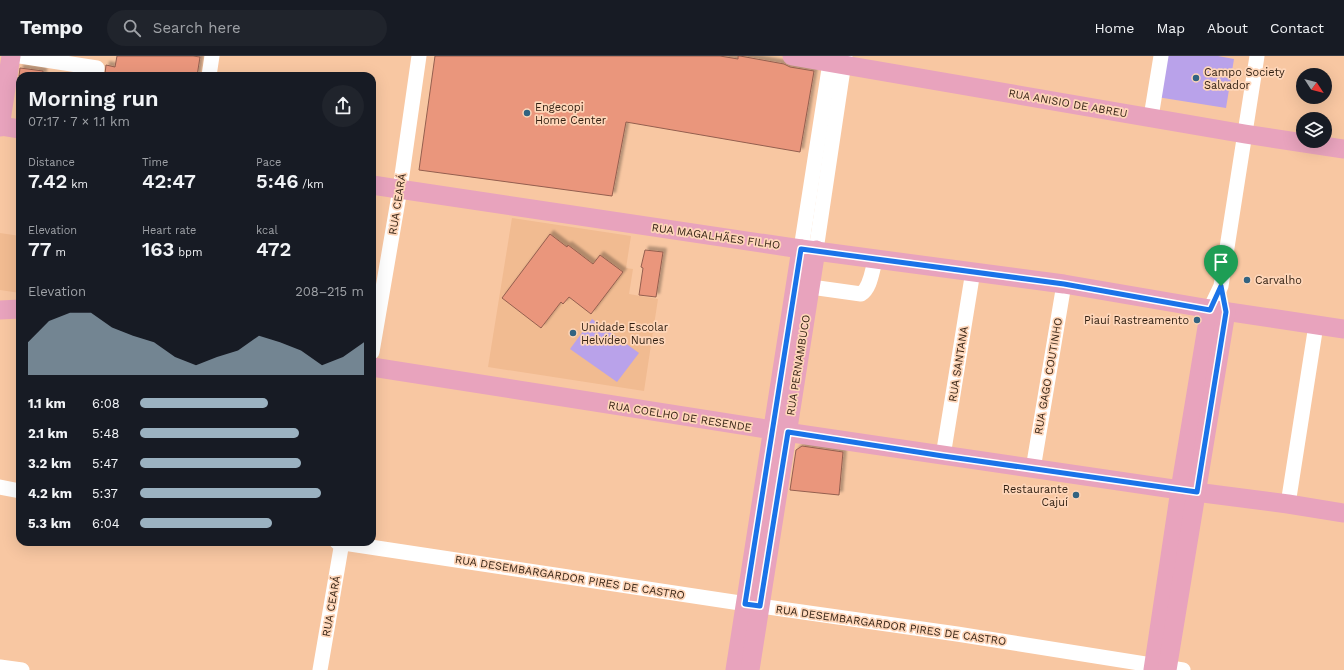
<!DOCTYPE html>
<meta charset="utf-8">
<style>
:root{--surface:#171b24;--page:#20242c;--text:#f1f3f6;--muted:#9ea1a6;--line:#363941;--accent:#9bb2c1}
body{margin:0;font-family:"Work Sans",sans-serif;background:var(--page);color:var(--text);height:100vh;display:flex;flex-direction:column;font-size:15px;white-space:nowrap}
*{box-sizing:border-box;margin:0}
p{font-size:13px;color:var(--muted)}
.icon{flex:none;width:22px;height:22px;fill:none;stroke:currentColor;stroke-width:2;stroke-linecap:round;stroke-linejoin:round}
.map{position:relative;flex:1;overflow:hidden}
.sheet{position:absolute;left:16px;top:16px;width:360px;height:474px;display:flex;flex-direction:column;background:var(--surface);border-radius:12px;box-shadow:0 4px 16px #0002}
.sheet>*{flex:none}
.needle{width:26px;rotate:126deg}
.controls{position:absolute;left:1296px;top:12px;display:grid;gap:8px}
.controls a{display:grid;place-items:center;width:36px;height:36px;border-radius:50%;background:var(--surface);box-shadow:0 4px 16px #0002;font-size:20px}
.pin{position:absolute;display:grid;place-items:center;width:34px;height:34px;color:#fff;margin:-41px -17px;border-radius:50% 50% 50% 0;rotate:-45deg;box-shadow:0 0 4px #0007}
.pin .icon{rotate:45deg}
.round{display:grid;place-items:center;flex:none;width:42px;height:42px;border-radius:21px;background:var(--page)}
.summary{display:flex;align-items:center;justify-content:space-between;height:68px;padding:0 12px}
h1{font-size:22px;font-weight:600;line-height:30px}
.metrics{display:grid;grid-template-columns:repeat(3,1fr);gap:6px;height:68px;padding:4px 12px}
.metrics div{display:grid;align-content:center}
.metrics b{font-size:20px;font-weight:600}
.metrics small{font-size:11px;font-weight:400}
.metrics p{font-size:11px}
.chart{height:112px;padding:8px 12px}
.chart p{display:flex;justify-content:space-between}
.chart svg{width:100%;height:72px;margin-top:4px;fill:var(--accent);opacity:.7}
ul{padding:0 12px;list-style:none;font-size:13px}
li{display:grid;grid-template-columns:64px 48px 1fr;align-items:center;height:30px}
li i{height:10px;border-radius:5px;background:var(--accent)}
header{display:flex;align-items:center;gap:24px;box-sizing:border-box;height:56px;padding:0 20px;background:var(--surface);border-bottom:1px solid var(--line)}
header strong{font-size:19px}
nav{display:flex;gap:22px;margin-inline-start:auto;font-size:14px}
.search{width:280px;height:36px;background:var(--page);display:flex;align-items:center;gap:10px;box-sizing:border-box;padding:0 14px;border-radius:22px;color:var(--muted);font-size:15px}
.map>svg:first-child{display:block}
.built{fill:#f1bb91}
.green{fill:#b9a2ea}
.building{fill:#ea967c;stroke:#945f4f;filter:url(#shadow)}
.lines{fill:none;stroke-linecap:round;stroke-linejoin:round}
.minor{stroke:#fff;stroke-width:15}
.major{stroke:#e8a3bd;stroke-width:19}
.route-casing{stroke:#fff;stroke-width:8}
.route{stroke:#1a73e8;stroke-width:5}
.poi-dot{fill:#326381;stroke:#fed6b9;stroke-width:1.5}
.labels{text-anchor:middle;stroke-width:3.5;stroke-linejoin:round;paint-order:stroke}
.poi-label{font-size:11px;fill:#311f11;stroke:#fed6b9;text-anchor:start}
.street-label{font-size:11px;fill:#311f11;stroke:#fed6b9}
</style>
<header>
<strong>Tempo</strong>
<div class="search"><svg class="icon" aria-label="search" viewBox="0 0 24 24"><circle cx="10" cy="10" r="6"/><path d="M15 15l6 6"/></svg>Search here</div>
<nav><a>Home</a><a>Map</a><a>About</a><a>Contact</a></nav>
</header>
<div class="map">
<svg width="1344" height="614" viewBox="0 0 1344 614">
<defs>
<filter id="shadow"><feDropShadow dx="3.5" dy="-3.5" stdDeviation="1" flood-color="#0004"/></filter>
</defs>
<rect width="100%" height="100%" fill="#f8c7a2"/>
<!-- built -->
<g class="built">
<polygon points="512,162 631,180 626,212 633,213 629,238 658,243 644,335 488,311"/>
<polygon points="0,177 20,180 20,237 0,234"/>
</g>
<!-- green -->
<g class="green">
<polygon points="1164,0 1218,0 1234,3 1226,52 1157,41"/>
<polygon points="592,263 639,297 617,326 570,293"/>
</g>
<!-- building -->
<g class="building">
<polygon points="117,0 193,0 200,1 197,20 116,20 105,18 106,9 115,11"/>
<polygon points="435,0 720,0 738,3 738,0 740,0 784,8 790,11 814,15 800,96 626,66 612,140 419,114"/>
<polygon points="20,12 43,15 43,20 19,20"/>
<polygon points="550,178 567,191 568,189 593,208 600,199 623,216 591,258 569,241 563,248 561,246 541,272 502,242"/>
<polygon points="645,194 663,196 656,241 639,239 643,212 641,211"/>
<polygon points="802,390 843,396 839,439 790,434 796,394"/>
</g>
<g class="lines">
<!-- minor -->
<g class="minor">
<polyline points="20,0 97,12 96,20"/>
<polyline points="209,20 212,0"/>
<polyline points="1151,61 1161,0"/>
<polyline points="801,193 831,0"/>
<polyline points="816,194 845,0"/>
<path d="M811,231L861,238C871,232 872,213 876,202"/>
<polyline points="1210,253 1221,230 1257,0"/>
<polyline points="372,296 400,133 419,0"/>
<polyline points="943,400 973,215"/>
<polyline points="1033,413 1064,228"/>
<polyline points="0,431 20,435"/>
<polyline points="1288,448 1316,269"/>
<polyline points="337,486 760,550 957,578 1183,614"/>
<polyline points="0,611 22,614"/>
<polyline points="320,614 342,486"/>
</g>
<!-- major -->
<g class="major">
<polyline points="792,0 1245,78 1344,93"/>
<polyline points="0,70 20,73"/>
<polyline points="0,71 11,0"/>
<polyline points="372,129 801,193 1064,228 1210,253 1344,273"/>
<polyline points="0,254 20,253"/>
<polyline points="372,311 772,374 1180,434 1288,448 1344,457"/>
<polyline points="735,614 801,193"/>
<polyline points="750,614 816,194"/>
<polyline points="1153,614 1180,434 1210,253"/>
<polyline points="1167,614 1226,256"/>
</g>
</g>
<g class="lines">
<!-- route casing -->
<g class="route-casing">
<polygon id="route" points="801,193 1064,228 1210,254 1221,230 1226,256 1197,436 943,400 788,376 760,550 745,548"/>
</g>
<!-- route -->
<use href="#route" class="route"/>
</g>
<!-- markers -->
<g class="poi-dot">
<circle cx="1196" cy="22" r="4"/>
<circle cx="527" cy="57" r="4"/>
<circle cx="1247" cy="224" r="4"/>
<circle cx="1197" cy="264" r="4"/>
<circle cx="573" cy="277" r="4"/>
<circle cx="1076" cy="439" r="4"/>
</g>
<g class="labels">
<!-- poi labels -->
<g class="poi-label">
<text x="1204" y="20">Campo Society<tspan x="1204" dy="13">Salvador</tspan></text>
<text x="535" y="55">Engecopi<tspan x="535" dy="13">Home Center</tspan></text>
<text x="1255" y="228">Carvalho</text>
<text x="1189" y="268" text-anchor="end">Piauí Rastreamento</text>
<text x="581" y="275">Unidade Escolar<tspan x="581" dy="13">Helvídeo Nunes</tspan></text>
<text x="1068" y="437" text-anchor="end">Restaurante<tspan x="1068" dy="13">Cajuí</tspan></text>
</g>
<!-- street labels -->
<g class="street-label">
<text transform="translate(1068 47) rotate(10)" y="4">RUA ANISIO DE ABREU</text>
<text transform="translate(397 148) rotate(-81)" y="4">RUA CEARÁ</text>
<text transform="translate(716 180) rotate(8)" y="4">RUA MAGALHÃES FILHO</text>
<text transform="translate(958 308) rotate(-81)" y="4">RUA SANTANA</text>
<text transform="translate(798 309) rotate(-81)" y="4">RUA PERNAMBUCO</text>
<text transform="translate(1048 320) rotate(-80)" y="4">RUA GAGO COUTINHO</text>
<text transform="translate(680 360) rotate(9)" y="4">RUA COELHO DE RESENDE</text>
<text transform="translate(570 521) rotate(9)" y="4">RUA DESEMBARGARDOR PIRES DE CASTRO</text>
<text transform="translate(331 550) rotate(-80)" y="4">RUA CEARÁ</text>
<text transform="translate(891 569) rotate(8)" y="4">RUA DESEMBARGARDOR PIRES DE CASTRO</text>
</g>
</g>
</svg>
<div class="controls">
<a><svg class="needle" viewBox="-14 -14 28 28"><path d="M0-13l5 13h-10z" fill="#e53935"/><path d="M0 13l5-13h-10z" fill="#9ea1a6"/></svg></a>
<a><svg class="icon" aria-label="layers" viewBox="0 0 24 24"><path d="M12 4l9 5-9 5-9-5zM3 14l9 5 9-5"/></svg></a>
</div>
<div class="pin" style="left:1221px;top:230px;background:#1e9e55"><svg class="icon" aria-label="arrive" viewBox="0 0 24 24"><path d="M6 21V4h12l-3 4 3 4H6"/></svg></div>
<section class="sheet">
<div class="summary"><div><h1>Morning run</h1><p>07:17 · 7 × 1.1 km</p></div><a class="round"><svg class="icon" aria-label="share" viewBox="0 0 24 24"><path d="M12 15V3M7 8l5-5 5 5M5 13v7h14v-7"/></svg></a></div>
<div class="metrics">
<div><p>Distance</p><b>7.42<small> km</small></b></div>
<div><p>Time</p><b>42:47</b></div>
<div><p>Pace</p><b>5:46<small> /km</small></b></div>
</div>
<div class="metrics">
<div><p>Elevation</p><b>77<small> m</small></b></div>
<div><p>Heart rate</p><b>163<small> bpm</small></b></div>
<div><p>kcal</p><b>472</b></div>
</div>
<div class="chart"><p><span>Elevation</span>208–215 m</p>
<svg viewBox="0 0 160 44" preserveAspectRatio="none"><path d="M0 44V24L10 11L20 6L30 6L40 15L50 20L60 24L70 33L80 38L90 33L100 29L110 20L120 24L130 29L140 38L150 33L160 24V44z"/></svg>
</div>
<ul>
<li><b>1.1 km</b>6:08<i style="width:57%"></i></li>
<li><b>2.1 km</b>5:48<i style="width:71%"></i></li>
<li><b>3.2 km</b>5:47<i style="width:72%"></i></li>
<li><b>4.2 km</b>5:37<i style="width:81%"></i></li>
<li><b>5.3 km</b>6:04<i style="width:59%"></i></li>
</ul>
</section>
</div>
